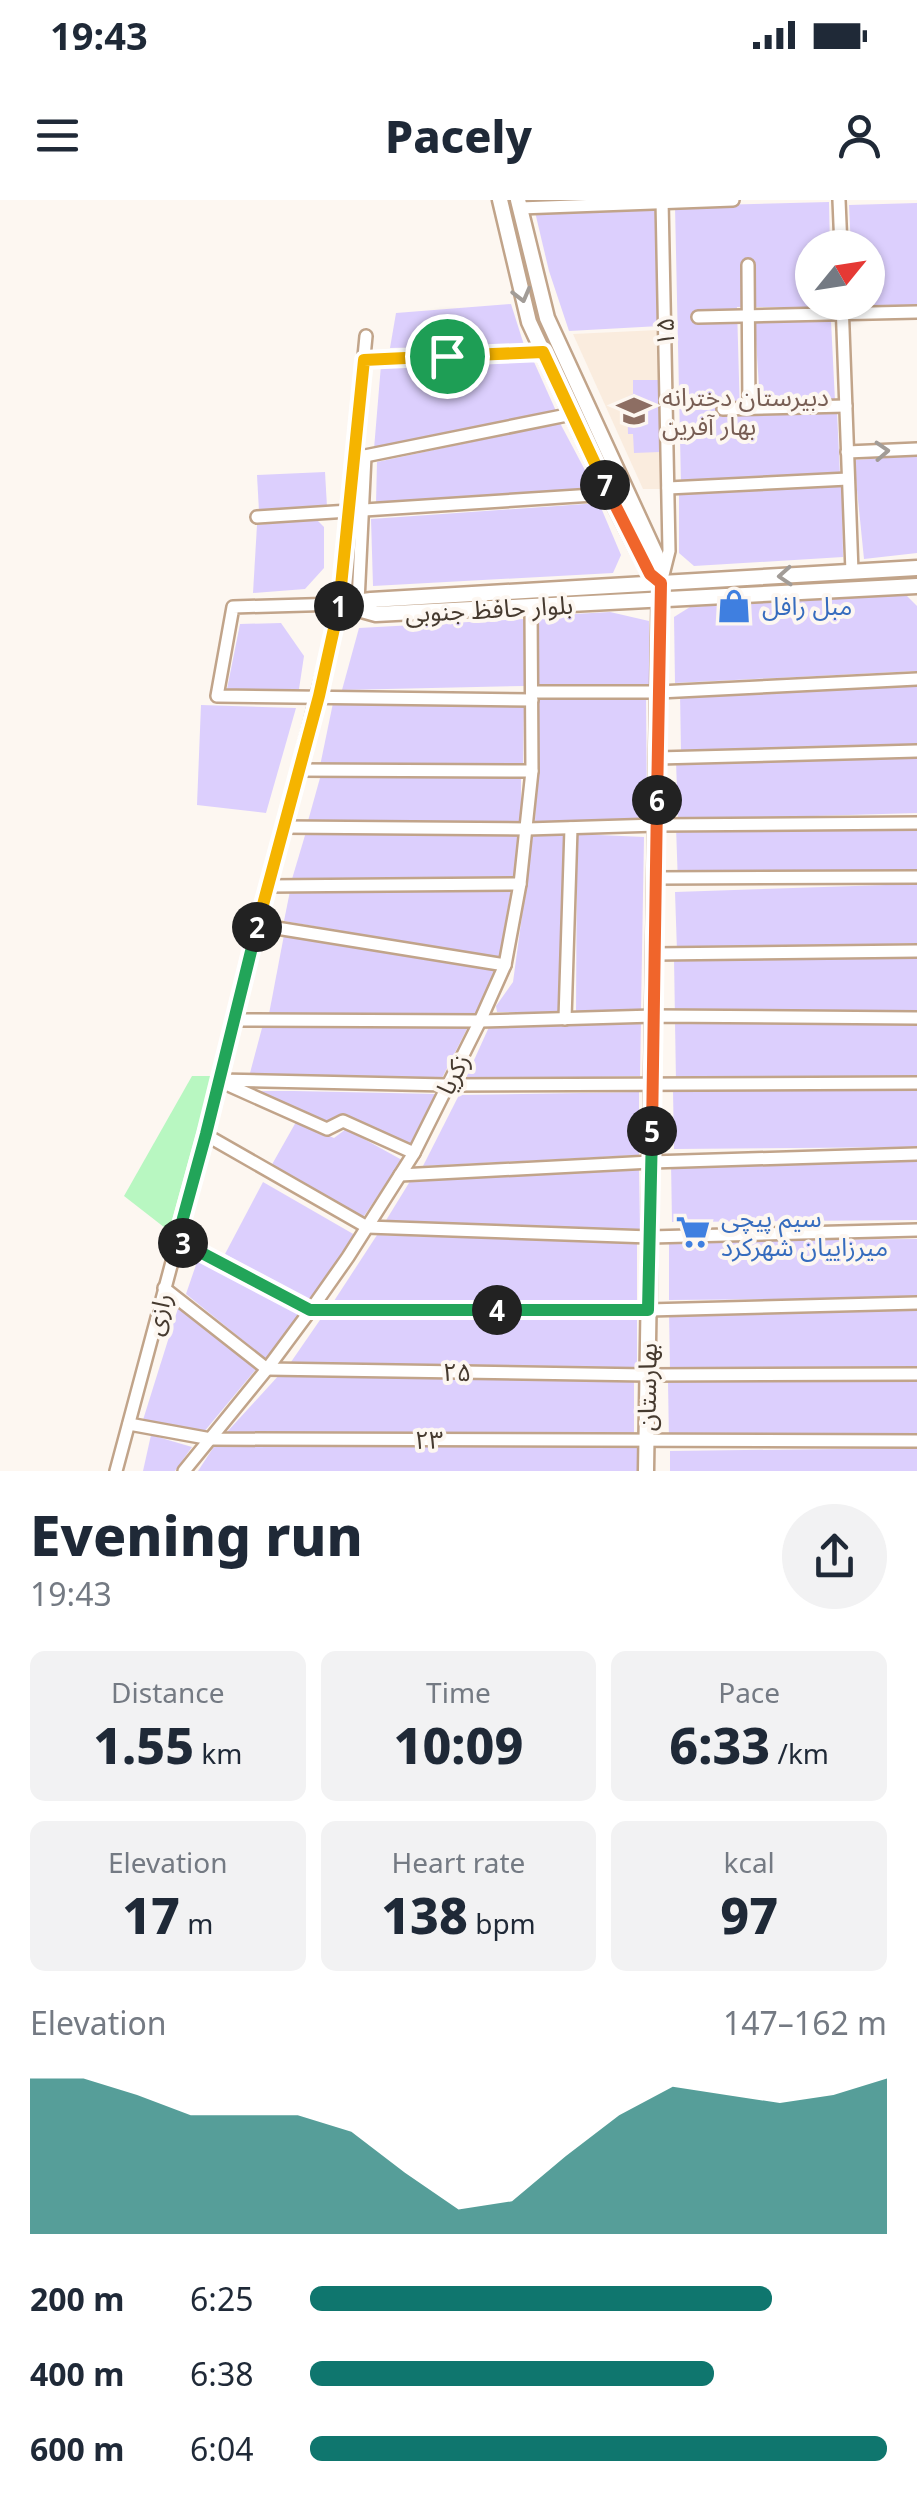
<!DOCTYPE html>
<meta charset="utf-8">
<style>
:root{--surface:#fff;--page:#f2f2f3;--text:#1f2937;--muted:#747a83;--accent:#0f766e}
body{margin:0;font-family:"Noto Sans","Noto Sans Arabic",sans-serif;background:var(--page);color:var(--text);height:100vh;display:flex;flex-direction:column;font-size:38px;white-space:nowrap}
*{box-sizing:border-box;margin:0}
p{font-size:32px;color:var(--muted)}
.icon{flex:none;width:55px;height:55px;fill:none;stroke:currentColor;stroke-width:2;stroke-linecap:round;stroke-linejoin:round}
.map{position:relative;height:1271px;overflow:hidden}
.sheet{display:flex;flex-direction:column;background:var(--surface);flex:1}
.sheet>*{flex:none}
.needle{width:65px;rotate:60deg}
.controls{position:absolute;left:795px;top:30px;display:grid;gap:20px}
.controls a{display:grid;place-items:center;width:90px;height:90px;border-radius:50%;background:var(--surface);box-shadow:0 2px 8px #0004;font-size:50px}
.pin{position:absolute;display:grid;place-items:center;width:85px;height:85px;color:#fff;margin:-42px;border:5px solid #fff;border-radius:50%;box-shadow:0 2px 10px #0007}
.km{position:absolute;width:50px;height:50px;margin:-25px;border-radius:50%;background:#222;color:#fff;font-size:28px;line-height:50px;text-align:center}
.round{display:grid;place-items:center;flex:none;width:105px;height:105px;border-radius:52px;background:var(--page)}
.headline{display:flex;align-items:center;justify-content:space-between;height:170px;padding:0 30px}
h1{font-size:55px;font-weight:800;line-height:75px}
.figures{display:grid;grid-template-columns:repeat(3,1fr);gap:15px;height:170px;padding:10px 30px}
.figures div{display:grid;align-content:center;border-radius:15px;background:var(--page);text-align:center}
.figures b{font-size:50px;font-weight:800}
.figures small{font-size:28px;font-weight:400}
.figures p{font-size:28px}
.chart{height:280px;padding:20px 30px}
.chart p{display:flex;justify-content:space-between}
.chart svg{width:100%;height:180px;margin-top:10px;fill:var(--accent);opacity:.7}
ul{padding:0 30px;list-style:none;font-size:32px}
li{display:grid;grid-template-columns:160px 120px 1fr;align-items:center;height:75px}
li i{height:25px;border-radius:12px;background:var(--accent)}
.status{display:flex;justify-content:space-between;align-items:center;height:70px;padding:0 50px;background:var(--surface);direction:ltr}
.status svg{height:28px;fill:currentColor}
header{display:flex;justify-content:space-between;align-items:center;height:130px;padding:0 30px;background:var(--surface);font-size:45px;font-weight:800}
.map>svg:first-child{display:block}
.built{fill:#faecde}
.green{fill:#b8f7c1}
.building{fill:#dccffd}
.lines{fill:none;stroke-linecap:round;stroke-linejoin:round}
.minor-casing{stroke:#c1a48a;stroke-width:16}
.major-casing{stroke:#c1a48a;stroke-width:19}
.minor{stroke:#fff;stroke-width:11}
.major{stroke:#fff;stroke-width:14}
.oneway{stroke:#a29c97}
.split-1-casing{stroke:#fff;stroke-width:20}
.split-2-casing{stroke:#fff;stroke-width:20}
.split-3-casing{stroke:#fff;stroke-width:20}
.split-4-casing{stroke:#fff;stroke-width:20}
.split-5-casing{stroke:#fff;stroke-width:20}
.split-6-casing{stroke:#fff;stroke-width:20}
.split-7-casing{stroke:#fff;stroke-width:20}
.split-8-casing{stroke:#fff;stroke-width:20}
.split-1{stroke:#f5b400;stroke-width:12}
.split-2{stroke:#f5b400;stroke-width:12}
.split-3{stroke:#22a559;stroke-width:12}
.split-4{stroke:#22a559;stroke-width:12}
.split-5{stroke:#22a559;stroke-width:12}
.split-6{stroke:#f0652b;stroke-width:12}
.split-7{stroke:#f0652b;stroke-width:12}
.split-8{stroke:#f5b400;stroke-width:12}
.labels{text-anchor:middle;stroke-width:8;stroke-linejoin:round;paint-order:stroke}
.street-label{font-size:25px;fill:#463a2f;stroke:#fdf7f1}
.education-label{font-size:25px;fill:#785e54;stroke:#fdf7f1;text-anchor:start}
.shop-label{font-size:25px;fill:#366cbe;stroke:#fdf7f1;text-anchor:start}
</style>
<div class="status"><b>19:43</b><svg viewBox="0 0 49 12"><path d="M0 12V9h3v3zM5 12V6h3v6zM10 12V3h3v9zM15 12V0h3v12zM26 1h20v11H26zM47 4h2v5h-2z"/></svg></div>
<header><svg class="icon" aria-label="menu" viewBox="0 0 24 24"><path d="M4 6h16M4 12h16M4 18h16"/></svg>Pacely<svg class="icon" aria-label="person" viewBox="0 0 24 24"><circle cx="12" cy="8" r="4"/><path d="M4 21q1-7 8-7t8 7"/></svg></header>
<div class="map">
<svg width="917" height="1271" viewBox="0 0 917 1271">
<rect width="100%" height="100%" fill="#fdf7f1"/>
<!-- built -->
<polygon class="built" points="658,130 663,289 643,289 573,134"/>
<!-- green -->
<polygon class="green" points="192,876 212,876 169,1031 124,996"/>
<!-- building -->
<g class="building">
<polygon points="829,2 830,48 812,48 812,102 831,102 831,107 737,107 740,215 837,212 840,275 681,284 675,6"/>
<polygon points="917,3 917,105 854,108 854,102 868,102 868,48 851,48 849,5"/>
<polygon points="658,8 660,126 569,131 549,71 535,12"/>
<polygon points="511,104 524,145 390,148 396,113"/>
<polygon points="831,121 835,201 760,203 755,123"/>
<polygon points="530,153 556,211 374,249 381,165"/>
<polygon points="633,180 658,180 660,252 634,253 633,234 628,234 627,197 633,194"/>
<polygon points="560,223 595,289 376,303 377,262"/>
<polygon points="917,256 917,353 864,359 854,260"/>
<polygon points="325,272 327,307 259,311 257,275"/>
<polygon points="842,286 843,357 694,366 679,353 679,293"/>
<polygon points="599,303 621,355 613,373 373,386 371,319"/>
<polygon points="315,318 324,327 324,368 305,389 253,393 257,325"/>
<polygon points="905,394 917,406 917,471 675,483 674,417 690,407"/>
<polygon points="610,412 649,421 650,488 538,486 538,416"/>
<polygon points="525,419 525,486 342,490 359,428"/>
<polygon points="281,423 304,456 299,489 227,489 240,424"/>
<polygon points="917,485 917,544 681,552 680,493"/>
<polygon points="646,496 647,621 535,623 539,497"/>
<polygon points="333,503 524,505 523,565 320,566"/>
<polygon points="201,505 296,508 266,613 197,605"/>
<polygon points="917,554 917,613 678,620 676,561"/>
<polygon points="521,577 521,622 308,621 320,578"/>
<polygon points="917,618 917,678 678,685 676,626"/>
<polygon points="306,632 520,634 514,677 292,679"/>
<polygon points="565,632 561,812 497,812 496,806 513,782 533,634"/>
<polygon points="577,634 644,637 641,810 576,812"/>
<polygon points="917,684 917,743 677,751 675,692"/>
<polygon points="511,689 499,758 284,721 290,691"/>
<polygon points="284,735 495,768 478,814 269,814"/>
<polygon points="917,757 917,816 675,818 674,759"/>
<polygon points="917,820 917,879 676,881 675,822"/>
<polygon points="471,821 441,880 250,873 262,828"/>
<polygon points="641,821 640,876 465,880 489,827"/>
<polygon points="917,888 917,947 674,949 673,890"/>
<polygon points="252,891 294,891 436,894 412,945 344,914 327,924"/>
<polygon points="639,892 639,955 423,966 459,895"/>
<polygon points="296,922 334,938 346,929 402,960 362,1019 270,968"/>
<polygon points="917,961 917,1020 672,1022 671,963"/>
<polygon points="639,968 640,1031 385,1022 412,978"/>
<polygon points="263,982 355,1035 308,1102 225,1054"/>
<polygon points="377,1035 637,1043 637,1106 332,1104"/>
<polygon points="917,1039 917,1098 669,1100 669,1041"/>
<polygon points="199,1056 300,1113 266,1159 186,1094"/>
<polygon points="179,1105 257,1168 203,1233 143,1220"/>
<polygon points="917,1109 917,1168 670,1170 669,1111"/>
<polygon points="322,1117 637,1117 637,1169 291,1162"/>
<polygon points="280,1174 634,1179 634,1235 226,1233"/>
<polygon points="917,1180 917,1239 669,1241 668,1182"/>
<polygon points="151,1235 192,1247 175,1271 143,1271"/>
<polygon points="215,1245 638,1246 637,1271 198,1271"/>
<polygon points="917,1248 917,1271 670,1271 670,1251"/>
</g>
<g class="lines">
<!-- minor casing -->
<g class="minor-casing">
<g id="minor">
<polyline points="662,0 669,351 663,375"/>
<polyline points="839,0 841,48"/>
<polyline points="520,8 733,0"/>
<polyline points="748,65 749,208"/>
<polyline points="842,102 852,372"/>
<polyline points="698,117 917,112"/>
<polyline points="364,159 543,152"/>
<polyline points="723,209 846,206"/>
<polyline points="847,252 917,249"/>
<polyline points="355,258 572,214"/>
<polyline points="668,288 848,279"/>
<polyline points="257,317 609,294"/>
<polyline points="358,402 365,256"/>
<polyline points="340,404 233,407 217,496 532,500"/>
<polyline points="532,492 659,492 917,479"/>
<polyline points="658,558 917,551"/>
<polyline points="298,570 532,571"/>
<polyline points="283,627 527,629 657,625 917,623"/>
<polyline points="656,678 917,677"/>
<polyline points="268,686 520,684"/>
<polyline points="258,725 505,765"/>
<polyline points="655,754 917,751"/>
<polyline points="565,819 571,628"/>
<polyline points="233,820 480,821 654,816 917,818"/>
<polyline points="218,880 447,885 917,883"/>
<polyline points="226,884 327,929 343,921 414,953"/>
<polyline points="206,935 367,1027 650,1037 917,1030"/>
<polyline points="400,975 651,962 917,954"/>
<polyline points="177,1040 310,1111 648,1110 917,1103"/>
<polyline points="164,1088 267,1169 647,1175 917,1174"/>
<polyline points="129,1224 211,1239 917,1241"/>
<polyline points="116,1271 206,935 336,420 340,404 366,136"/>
<polyline points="184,1271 267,1169 310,1111 348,1057 414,953 480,821 505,765 520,684 532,571 531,406"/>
</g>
</g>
<!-- major casing -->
<g class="major-casing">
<g id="major">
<polyline points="500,0 529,122 609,294 650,374 661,383"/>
<polyline points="518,0 547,118 656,355 660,368 646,1271"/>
<polyline points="917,368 371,400 340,404 376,414 917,386"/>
</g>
</g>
<!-- minor -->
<use href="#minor" class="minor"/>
<!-- major -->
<use href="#major" class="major"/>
</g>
<!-- one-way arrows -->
<defs><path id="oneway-chevron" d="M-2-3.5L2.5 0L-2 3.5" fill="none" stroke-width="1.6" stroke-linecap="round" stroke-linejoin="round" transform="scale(2.5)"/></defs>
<g class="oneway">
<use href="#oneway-chevron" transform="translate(522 95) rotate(75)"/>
<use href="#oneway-chevron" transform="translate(882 251) rotate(-3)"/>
<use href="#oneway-chevron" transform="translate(785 376) rotate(176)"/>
</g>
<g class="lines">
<!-- split-1 casing -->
<g class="split-1-casing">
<polyline id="split-1" points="339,406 364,160 447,156"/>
</g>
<!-- split-2 casing -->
<g class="split-2-casing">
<polyline id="split-2" points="257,727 319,496 339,406"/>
</g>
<!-- split-3 casing -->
<g class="split-3-casing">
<polyline id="split-3" points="183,1043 177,1040 206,934 257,727"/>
</g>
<!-- split-4 casing -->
<g class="split-4-casing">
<polyline id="split-4" points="183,1043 310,1110 497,1110"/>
</g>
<!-- split-5 casing -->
<g class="split-5-casing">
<polyline id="split-5" points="497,1110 648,1110 652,931"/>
</g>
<!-- split-6 casing -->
<g class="split-6-casing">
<polyline id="split-6" points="652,931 657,600"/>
</g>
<!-- split-7 casing -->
<g class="split-7-casing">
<polyline id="split-7" points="605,285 650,374 661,383 657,600"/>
</g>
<!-- split-8 casing -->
<g class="split-8-casing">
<polyline id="split-8" points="447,156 543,152 605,285"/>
</g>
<!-- split-1 -->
<use href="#split-1" class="split-1"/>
<!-- split-2 -->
<use href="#split-2" class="split-2"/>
<!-- split-3 -->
<use href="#split-3" class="split-3"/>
<!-- split-4 -->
<use href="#split-4" class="split-4"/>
<!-- split-5 -->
<use href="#split-5" class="split-5"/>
<!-- split-6 -->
<use href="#split-6" class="split-6"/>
<!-- split-7 -->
<use href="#split-7" class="split-7"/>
<!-- split-8 -->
<use href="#split-8" class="split-8"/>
</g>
<!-- icons -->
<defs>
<g id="school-bare" transform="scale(2.7)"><path d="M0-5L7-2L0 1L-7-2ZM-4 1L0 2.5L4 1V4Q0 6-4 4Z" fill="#8d6e63" stroke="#fdf7f1" stroke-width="2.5" paint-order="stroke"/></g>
<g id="shop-bare" transform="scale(2.7)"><path d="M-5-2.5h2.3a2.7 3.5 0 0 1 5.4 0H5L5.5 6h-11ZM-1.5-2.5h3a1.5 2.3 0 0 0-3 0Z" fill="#3f7fe0" stroke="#fdf7f1" stroke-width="2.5" paint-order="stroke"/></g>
<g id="supermarket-bare" transform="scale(2.7)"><path d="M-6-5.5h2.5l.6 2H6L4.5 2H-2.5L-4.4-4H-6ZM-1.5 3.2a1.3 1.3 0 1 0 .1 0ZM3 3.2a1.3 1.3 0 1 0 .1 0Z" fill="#3f7fe0" stroke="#fdf7f1" stroke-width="2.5" paint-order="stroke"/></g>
</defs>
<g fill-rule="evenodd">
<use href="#school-bare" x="634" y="211"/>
<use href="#shop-bare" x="734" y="406"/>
<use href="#supermarket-bare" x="693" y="1032"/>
</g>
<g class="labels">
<!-- street labels -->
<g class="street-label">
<text transform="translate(665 132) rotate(-91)" y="9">۱۵</text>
<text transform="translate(489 409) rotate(-3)" y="9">بلوار حافظ جنوبی</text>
<text transform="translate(453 874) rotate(-63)" y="9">زکریا</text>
<text transform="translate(158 1114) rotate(-76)" y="9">رازی</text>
<text transform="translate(457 1172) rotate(1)" y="9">۲۵</text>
<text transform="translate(647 1187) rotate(-89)" y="9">بهارستان</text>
<text x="429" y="1249">۲۳</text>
</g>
<!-- education labels -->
<g class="education-label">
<text x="662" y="206">دبیرستان دخترانه<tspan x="662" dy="29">بهار آفرین</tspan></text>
</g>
<!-- shop labels -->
<g class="shop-label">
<text x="762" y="415">مبل رافل</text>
<text x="721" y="1027">سیم پیچی<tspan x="721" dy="29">میرزاییان شهرکرد</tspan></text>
</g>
</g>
</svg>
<div class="controls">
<a><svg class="needle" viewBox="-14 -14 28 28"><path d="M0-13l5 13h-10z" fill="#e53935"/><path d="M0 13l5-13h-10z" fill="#747a83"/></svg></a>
</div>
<div class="pin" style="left:447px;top:156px;background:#1e9e55"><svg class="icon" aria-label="arrive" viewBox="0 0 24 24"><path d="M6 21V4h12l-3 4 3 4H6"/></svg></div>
<b class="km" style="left:339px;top:406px">1</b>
<b class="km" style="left:257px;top:727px">2</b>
<b class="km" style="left:183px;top:1043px">3</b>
<b class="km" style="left:497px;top:1110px">4</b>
<b class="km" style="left:652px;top:931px">5</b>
<b class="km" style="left:657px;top:600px">6</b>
<b class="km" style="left:605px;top:285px">7</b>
</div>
<section class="sheet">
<div class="headline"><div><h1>Evening run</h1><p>19:43</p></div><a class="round"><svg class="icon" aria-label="share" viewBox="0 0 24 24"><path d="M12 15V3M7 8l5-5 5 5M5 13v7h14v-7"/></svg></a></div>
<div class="figures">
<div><p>Distance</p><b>1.55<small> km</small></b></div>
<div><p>Time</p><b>10:09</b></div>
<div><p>Pace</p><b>6:33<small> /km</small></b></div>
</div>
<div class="figures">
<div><p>Elevation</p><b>17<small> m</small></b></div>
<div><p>Heart rate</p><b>138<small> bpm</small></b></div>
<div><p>kcal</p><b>97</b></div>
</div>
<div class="chart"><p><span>Elevation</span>147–162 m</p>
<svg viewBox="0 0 160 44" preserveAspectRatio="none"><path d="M0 44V6L10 6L20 10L30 15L40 15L50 15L60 19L70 29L80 38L90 36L100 25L110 15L120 8L130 10L140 12L150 10L160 6V44z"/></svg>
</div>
<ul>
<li><b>200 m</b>6:25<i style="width:80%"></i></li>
<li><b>400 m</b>6:38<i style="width:70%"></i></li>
<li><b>600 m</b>6:04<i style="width:100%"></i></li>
</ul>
</section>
